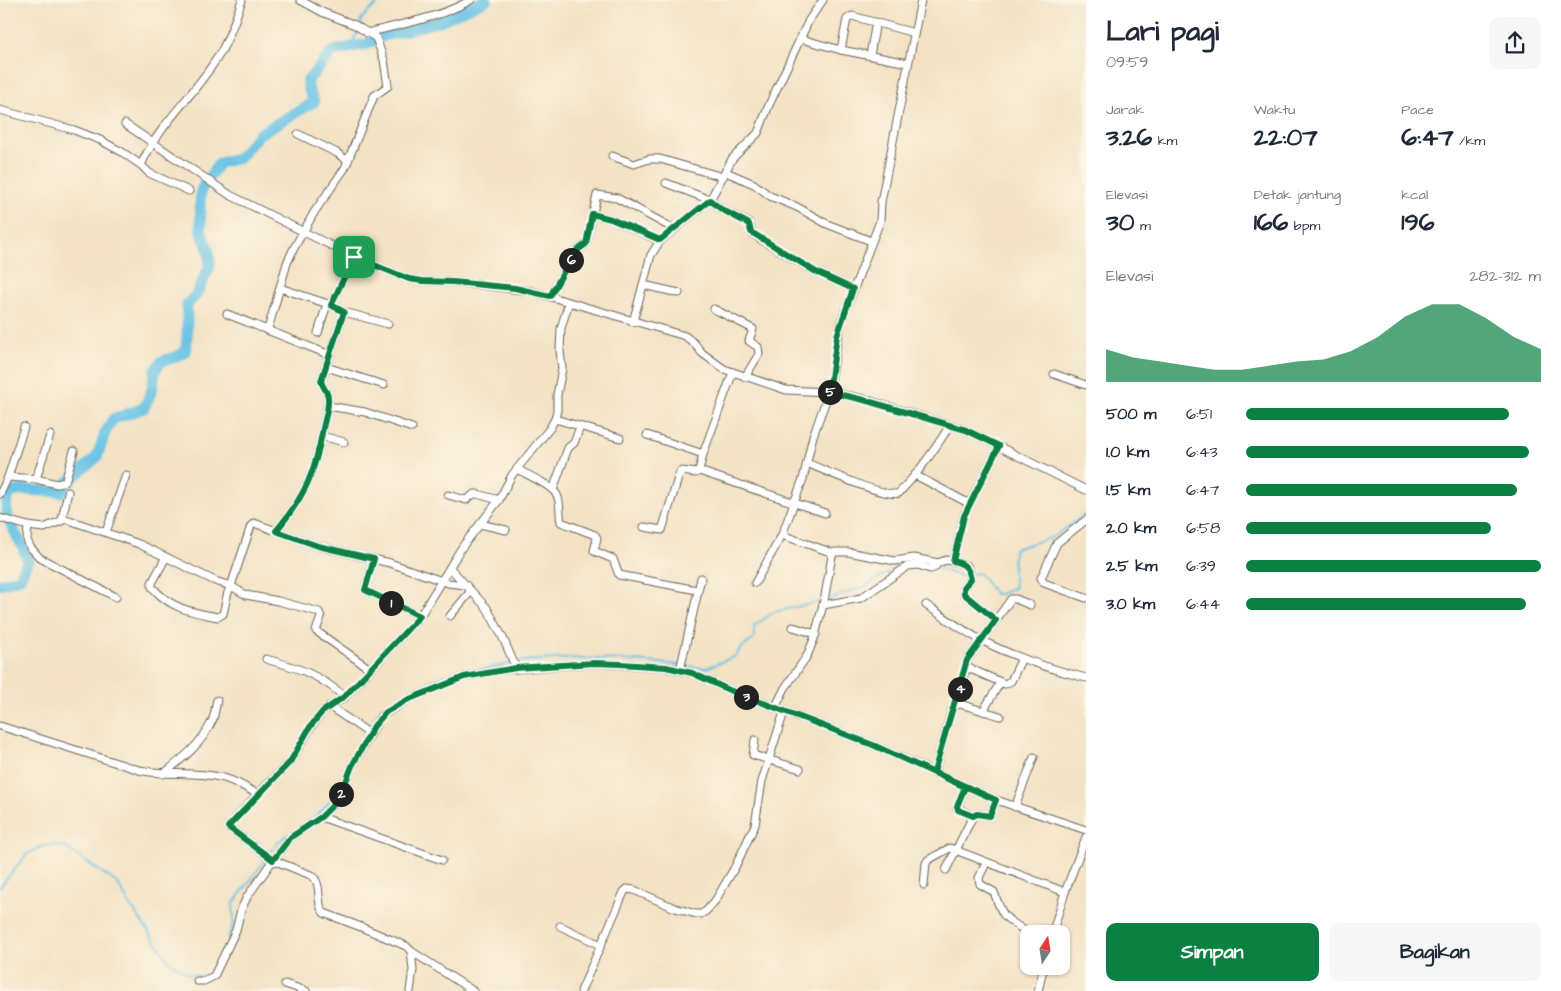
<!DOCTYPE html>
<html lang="id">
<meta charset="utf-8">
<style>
:root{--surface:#fff;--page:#f6f6f7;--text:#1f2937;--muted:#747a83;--accent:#0b8043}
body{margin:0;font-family:"Architects Daughter",sans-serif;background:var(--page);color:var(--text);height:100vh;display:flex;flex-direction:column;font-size:19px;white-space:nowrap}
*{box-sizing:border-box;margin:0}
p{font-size:16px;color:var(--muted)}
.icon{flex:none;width:28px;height:28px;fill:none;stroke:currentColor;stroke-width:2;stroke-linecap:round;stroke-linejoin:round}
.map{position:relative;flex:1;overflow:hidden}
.side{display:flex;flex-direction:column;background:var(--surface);width:475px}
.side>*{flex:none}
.needle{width:32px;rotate:12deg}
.controls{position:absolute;left:1020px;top:925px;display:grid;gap:10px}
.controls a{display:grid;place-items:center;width:50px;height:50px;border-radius:10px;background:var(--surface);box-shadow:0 1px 4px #0004;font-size:25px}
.pin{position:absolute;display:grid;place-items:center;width:42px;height:42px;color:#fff;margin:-21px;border-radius:10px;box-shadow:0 2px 8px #0006}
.km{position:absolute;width:25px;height:25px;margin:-12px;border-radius:50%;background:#222;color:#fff;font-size:14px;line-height:25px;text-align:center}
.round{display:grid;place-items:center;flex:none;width:52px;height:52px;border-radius:10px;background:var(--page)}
.head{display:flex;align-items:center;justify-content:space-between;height:85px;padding:0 20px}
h1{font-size:28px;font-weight:700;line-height:38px}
.metrics{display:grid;grid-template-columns:repeat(3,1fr);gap:8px;height:85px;padding:5px 20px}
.metrics div{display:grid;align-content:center}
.metrics b{font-size:25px;font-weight:700}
.metrics small{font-size:14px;font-weight:400}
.metrics p{font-size:14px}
.chart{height:140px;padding:10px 20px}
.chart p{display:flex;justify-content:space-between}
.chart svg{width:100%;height:90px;margin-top:5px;fill:var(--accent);opacity:.7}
.button{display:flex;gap:10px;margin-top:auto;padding:10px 20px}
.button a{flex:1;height:58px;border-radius:10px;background:var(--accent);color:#fff;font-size:20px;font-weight:700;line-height:58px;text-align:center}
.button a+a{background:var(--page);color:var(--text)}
ul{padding:0 20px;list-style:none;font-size:16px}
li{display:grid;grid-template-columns:80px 60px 1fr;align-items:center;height:38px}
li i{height:12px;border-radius:6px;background:var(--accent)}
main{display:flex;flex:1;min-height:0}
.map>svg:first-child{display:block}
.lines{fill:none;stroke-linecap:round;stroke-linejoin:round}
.stream{stroke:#67c3e5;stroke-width:2}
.river{stroke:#67c3e5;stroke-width:11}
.street-casing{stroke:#676157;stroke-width:9}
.street{stroke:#fff;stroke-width:7}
.route-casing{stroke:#fff;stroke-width:10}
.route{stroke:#0b8043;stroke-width:6}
</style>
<main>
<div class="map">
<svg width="1086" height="991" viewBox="0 0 1086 991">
<rect width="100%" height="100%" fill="#fcf5e5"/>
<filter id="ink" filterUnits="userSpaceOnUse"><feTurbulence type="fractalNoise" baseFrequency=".02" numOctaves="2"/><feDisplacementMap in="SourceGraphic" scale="10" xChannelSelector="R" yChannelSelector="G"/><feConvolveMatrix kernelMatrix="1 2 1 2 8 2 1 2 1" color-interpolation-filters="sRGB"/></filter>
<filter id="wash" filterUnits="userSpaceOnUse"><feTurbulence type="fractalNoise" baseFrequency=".0096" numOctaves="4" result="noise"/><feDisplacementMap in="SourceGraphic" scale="20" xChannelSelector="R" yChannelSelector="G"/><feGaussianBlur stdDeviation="1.12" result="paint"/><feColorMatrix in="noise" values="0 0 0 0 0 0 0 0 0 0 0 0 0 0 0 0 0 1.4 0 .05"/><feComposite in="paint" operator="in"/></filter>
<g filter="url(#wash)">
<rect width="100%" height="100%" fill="#f3e2c4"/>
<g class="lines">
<!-- stream -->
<g class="stream">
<polyline points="360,26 361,19 381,0"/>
<polyline points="351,46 359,30"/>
<polyline points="936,568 960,576 968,575"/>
<polyline points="972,574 979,573 995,594 1001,594 1015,587 1013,573 1014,549 1053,537 1086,514"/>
<polyline points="827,600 864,587 900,565 916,561"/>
<path d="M517,662C569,655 627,659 679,665"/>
<polyline points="684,666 706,668 736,656 740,649 754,639 754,626 774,612 823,601"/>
<polyline points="465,673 512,663"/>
<polyline points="419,691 449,678 461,675"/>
<polyline points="368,729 378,713 403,699"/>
<polyline points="306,823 320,813 331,800 366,733"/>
<polyline points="0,887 27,854 43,846 54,845 65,847 117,883 130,905 169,961 189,974 201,976 208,974 216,965"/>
<polyline points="228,938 234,922 233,904 278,842 289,834"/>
</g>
<!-- river -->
<path class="river" d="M0,584L20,578L28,560C25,554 23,547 20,542C11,525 0,509 11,492L26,490L61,492L69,481L97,457L105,433L113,419L144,408L152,390L155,371L161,362L185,353L187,339V304L196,295L210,266L209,251L201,231L200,205L201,190L219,163L239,158L259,134L314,102L308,88V80L333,51L367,44L384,36L440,21L486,0"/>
</g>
</g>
<g filter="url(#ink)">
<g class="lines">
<!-- street casing -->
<g class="street-casing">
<g id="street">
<path d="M367,33C402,24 439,18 471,0"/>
<polyline points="801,39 841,50 908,63"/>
<polyline points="841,50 847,19 852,16 914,33"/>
<polyline points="870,55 876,22"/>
<polyline points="0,110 74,130 100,140 122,152 141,165 149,173 189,191"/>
<polyline points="125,124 230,195 354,257 409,279 422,281 453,282 531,291 685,336 694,343 702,353 724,369 786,390 829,392 864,399 966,430 1086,490"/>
<polyline points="298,134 337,153 348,161"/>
<polyline points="612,156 634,164 649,159 660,159 723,177"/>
<path d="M141,165C160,122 199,91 222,50C231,34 236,17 242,0"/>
<polyline points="726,172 754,184 770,196 797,207 827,224 871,241"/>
<polyline points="666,183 710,200 721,209 749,223 752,233 762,240 816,272 853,289"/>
<polyline points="592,214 611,219 660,241"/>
<polyline points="643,285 679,293"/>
<polyline points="550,296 575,252 586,244 597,195 617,198 674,229"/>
<polyline points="331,305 354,257"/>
<polyline points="714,309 753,329 749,341 758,347 759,354 745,377"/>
<polyline points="344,312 388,324"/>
<polyline points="227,314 330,355"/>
<polyline points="633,322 651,255 660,241 710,200 732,159 758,133 769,105 809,20 823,0"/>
<polyline points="268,329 287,263 294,248 315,211 345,168 374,96 388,86 384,60 376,38 355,25 322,12 300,0"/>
<polyline points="318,333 327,304"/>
<polyline points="326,367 384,385"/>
<polyline points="733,372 703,454 699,471 825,513"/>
<polyline points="1054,374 1086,385"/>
<polyline points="328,406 365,412 412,428"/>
<polyline points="555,419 620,438"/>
<polyline points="647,435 703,454"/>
<polyline points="322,436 344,442"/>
<path d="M807,463C821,469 888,499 899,493C901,491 904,487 907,484C924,466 937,446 950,425"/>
<path d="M517,469C527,475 552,485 557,495C561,503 559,513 561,522L595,535L597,538L594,551L613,559L619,575L697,590"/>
<polyline points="915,475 970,504"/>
<polyline points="8,477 24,427"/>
<polyline points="36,479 50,435"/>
<polyline points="553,490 568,448 574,443 580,427"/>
<polyline points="0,494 8,477 36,479 57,484 65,482 74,451"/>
<polyline points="448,495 466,500 474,494 477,494 499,500"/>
<polyline points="0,518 28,526 44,528 66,519 139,544 215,581 231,586 246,595 278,601 319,612 321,617 316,631 370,669"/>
<polyline points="62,519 68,492"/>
<polyline points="1086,520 1057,543 1041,578 1044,583 1086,598"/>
<polyline points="480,524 506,530"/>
<polyline points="28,526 27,540 30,547 40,558 116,597"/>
<polyline points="644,527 662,530 680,472 682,471 696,473 699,471"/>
<path d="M276,531C305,496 315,473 323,428C325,418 328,408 328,398C328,391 322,387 321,381L344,312L331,305L280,288"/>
<polyline points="106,532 126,475"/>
<polyline points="782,535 833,553"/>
<path d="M166,557L152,583V587C171,609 191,612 218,617L223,614L228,592L231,586L251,526L254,523L318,546L390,563L448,583L466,585"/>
<polyline points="374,559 365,590 420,616"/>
<polyline points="953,561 964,515 999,446"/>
<polyline points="450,568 487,608 503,638 516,668"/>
<polyline points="755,583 782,535 803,479 813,436 829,392 841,322 880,221 881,202 921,0"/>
<polyline points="823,605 861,598 908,566 918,565 930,569 934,568 938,563"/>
<path d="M926,605C944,617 962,630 981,640C1014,657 1050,669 1086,678"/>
<polyline points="450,616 471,591"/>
<polyline points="996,620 967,660 966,667 1005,684 1011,681 1022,658"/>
<polyline points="793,627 816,634"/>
<path d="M266,659C299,668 318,674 345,697"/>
<polyline points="680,670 701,578"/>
<polyline points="955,705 966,667"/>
<polyline points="329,706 370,734"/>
<polyline points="775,708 785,688 807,656 814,639 824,601 832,556 835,552 848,552 895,561 914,558 938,563 946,560 953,561 967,566 971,579 964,587 964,594 996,620 1011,599 1016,599 1030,605"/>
<polyline points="983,711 1000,683"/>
<path d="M0,726L139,770C166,776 193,771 219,777C233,779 246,788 258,794"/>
<polyline points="755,740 753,755 800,769"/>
<polyline points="934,773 952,709 955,705 960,704 1000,716"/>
<path d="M163,774C181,760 201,745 211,723C215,717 215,708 217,700"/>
<polyline points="965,787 957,808 973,816"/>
<polyline points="1015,807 1034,757"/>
<polyline points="321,817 442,860"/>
<path d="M986,863L979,878L980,884L994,892C1004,922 1005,916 1029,934"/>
<polyline points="946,870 973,816 977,814 990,816 996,800"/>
<polyline points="924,885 926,863 928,860 950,848 1065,892"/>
<polyline points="560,926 601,945"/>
<polyline points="1052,934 1065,892 1086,837"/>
<polyline points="411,951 473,991"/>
<polyline points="197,981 204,981 214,976 236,930 241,910 247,897 273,860 291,837 321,817 336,802 342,792 352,766 381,716 407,700 443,685 464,677 502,670 594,663 666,667 692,673 729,690 873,745 996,800 1086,830"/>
<polyline points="285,984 306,991"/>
<path d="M410,991L413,970L411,951L406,946L361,927L324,913C315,903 323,887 313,876L273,860L228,827L258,794L290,762L311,727L322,712L345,697L420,616L462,547L499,500L512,475L550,428L555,419L557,410V395L562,369L560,351L561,328L569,302"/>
<polyline points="581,991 624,892 627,889 634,890 675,908 696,914 701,914 706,911 715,901 735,867 755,825 762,781 784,712"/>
<polyline points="1038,991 1044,966"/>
</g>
</g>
<!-- street -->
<use href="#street" class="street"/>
</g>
</g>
<g class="lines" filter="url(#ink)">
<!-- route casing -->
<g class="route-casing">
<path id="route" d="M354,257L331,305L344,312L321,381C322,387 328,391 328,398C329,408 325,418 323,428C315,473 305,496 276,531L318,546L374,559L365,590L420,616L345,696L322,712L310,727L290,762L228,827L273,860L291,837L321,817L336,802L342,792L352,766L374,726L386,712L407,700L464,677L516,668L594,663L620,664L666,667L692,673L729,690L873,745L965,787L957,806L958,810L973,816L977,814L990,816L996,800L934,772L967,660L996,620L964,594V587L971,579C968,567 965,564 953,561L964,516L999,446L966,430L864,400L829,392L837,336L853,289L816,272L751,232L749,224L721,209L710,200L660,240L611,219L592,214L586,244L575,252L550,296L515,288L453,282L422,281L409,279L354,257"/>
</g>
<!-- route -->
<use href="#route" class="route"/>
</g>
</svg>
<div class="controls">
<a><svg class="needle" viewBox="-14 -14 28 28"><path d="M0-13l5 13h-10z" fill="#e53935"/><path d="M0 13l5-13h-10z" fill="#747a83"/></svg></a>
</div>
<div class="pin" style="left:354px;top:257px;background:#1e9e55"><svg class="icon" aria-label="arrive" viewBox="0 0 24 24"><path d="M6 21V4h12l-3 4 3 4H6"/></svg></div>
<b class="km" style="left:391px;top:603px">1</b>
<b class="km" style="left:341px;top:794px">2</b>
<b class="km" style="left:746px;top:697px">3</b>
<b class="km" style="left:960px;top:689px">4</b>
<b class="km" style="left:830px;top:392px">5</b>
<b class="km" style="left:571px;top:260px">6</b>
</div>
<section class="side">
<div class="head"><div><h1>Lari pagi</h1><p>09:59</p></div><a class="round"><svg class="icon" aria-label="share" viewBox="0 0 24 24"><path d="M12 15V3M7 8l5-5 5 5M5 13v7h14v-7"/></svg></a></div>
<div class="metrics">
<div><p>Jarak</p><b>3.26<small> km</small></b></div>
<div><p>Waktu</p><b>22:07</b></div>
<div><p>Pace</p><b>6:47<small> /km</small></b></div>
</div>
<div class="metrics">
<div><p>Elevasi</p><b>30<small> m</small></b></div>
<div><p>Detak jantung</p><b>166<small> bpm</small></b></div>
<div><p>kcal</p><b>196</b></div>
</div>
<div class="chart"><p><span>Elevasi</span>282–312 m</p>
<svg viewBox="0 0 160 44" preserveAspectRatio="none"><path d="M0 44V28L10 32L20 34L30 36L40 38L50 38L60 36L70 34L80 33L90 29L100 22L110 12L120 6L130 6L140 13L150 22L160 28V44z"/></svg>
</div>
<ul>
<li><b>500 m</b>6:51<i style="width:89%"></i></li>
<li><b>1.0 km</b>6:43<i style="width:96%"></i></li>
<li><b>1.5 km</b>6:47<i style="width:92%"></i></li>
<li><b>2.0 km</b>6:58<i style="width:83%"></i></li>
<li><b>2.5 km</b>6:39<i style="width:100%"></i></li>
<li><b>3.0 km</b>6:44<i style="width:95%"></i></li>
</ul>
<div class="button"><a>Simpan</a><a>Bagikan</a></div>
</section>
</main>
